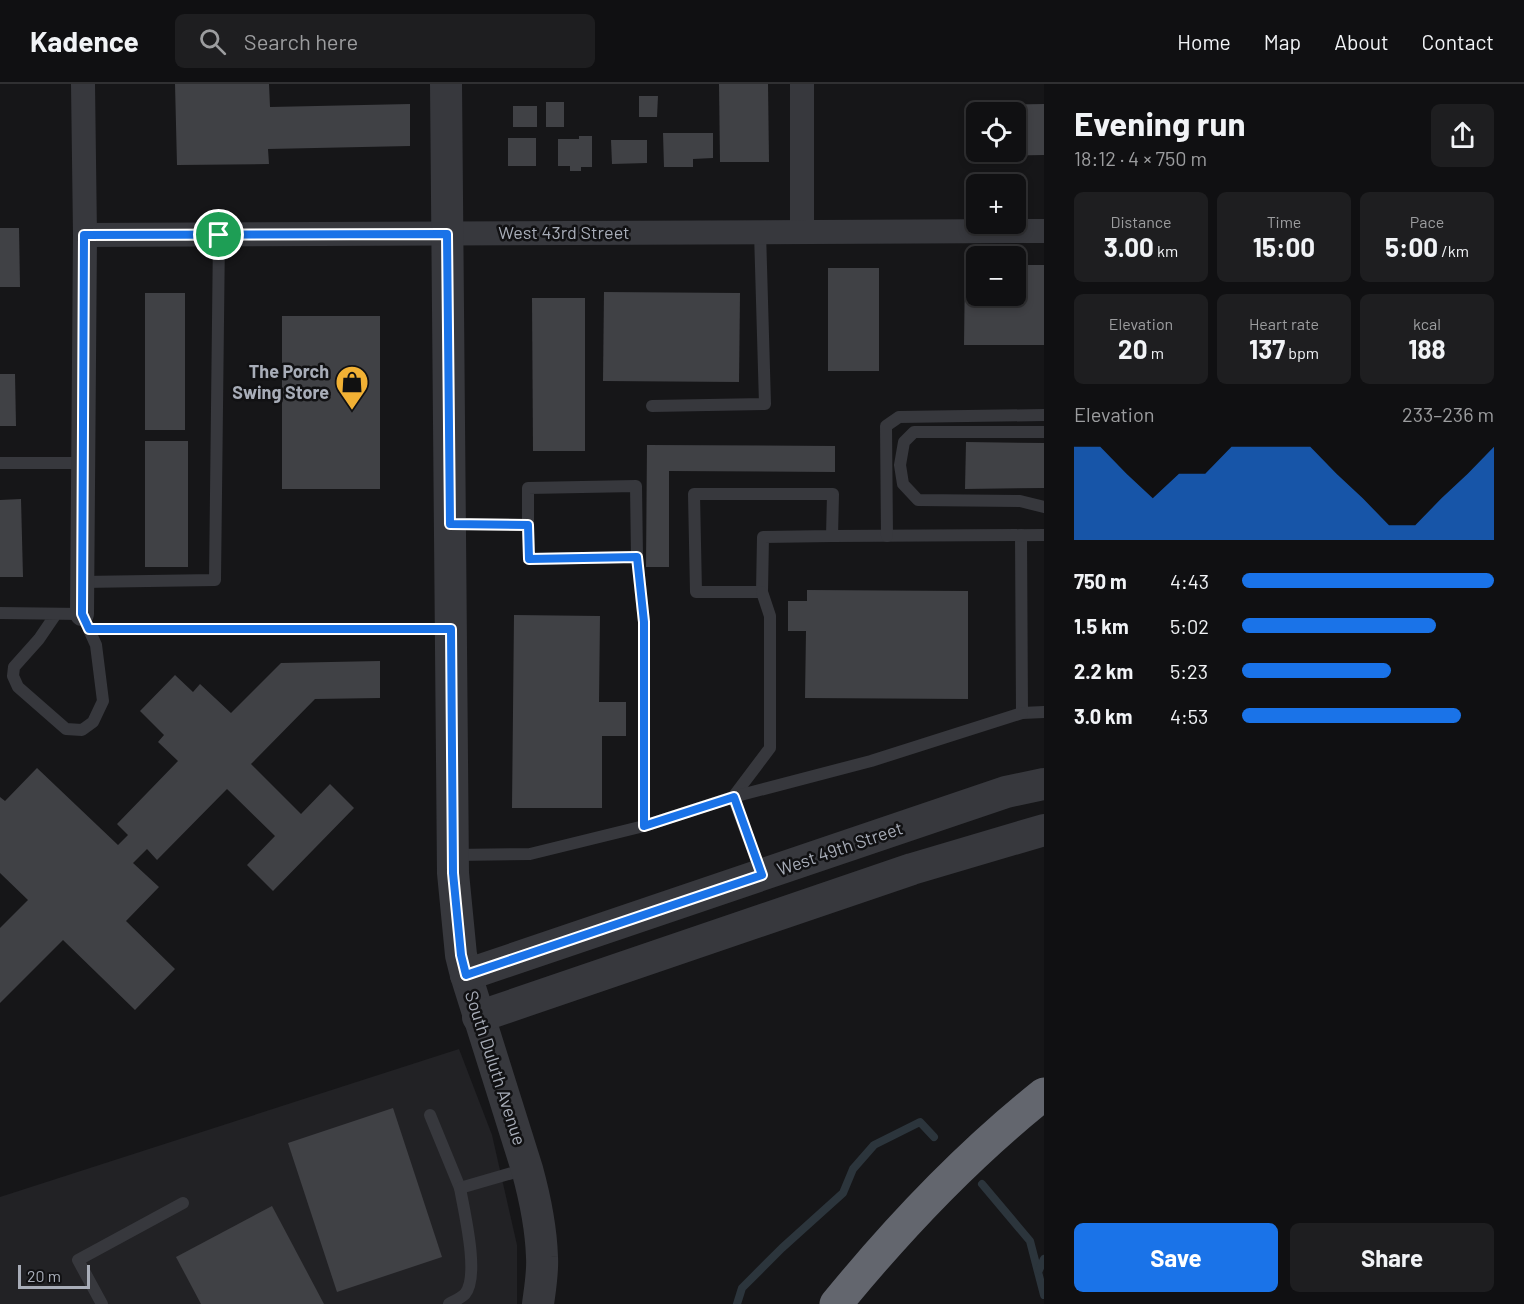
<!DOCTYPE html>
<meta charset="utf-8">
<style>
:root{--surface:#101012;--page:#1e1e20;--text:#f1f3f6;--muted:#9c9d9f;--line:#303032;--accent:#1a73e8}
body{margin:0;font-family:Barlow,sans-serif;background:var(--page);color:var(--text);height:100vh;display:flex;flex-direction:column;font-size:22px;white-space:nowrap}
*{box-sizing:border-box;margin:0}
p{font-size:20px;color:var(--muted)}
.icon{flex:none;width:33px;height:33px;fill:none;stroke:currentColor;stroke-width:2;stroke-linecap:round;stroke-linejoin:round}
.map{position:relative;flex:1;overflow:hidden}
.panel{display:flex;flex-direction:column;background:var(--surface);width:480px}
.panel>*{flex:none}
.buttons{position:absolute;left:966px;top:18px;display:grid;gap:12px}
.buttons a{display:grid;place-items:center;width:60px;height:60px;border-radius:9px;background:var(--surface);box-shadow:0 3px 9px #0003,0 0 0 2px var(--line);font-size:30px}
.scale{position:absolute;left:18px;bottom:15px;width:72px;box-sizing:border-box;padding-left:6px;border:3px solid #a8adb8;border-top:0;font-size:16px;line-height:21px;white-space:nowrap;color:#a8adb8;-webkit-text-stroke:4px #111113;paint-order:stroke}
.pin{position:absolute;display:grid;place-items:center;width:51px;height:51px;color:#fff;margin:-26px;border:3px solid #fff;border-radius:50%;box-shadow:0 2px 6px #0007}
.round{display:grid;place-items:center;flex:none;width:63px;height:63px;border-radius:9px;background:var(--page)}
.headline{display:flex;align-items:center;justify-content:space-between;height:102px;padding:0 30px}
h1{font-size:33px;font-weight:700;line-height:45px}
.metrics{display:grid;grid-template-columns:repeat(3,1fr);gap:9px;height:102px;padding:6px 30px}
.metrics div{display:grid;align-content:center;border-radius:9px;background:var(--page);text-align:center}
.metrics b{font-size:26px;font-weight:700}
.metrics small{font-size:16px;font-weight:400}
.metrics p{font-size:16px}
.chart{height:168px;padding:12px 30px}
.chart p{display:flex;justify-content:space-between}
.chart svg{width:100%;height:108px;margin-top:6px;fill:var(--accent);opacity:.7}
.primary-button{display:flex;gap:12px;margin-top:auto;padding:12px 30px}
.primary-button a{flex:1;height:69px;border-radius:9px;background:var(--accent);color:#fff;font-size:24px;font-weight:700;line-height:69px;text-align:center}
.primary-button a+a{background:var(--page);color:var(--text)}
ul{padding:0 30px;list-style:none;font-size:20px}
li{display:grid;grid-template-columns:96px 72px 1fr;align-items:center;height:45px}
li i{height:15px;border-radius:8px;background:var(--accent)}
header{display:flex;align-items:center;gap:36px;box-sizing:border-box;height:84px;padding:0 30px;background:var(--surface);border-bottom:2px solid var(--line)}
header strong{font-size:28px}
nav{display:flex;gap:33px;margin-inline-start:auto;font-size:21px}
.search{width:420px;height:54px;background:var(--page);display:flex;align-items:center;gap:15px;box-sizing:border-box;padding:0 21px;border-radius:9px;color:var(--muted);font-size:22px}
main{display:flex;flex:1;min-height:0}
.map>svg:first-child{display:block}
.built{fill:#222225}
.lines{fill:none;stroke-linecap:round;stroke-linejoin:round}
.stream{stroke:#2c353c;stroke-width:8}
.building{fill:#404145}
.service{stroke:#37383d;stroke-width:12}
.minor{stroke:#37383d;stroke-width:24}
.tertiary{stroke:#37383d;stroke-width:32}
.motorway{stroke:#63666e;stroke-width:33}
.route-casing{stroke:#fff;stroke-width:12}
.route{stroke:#1a73e8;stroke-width:8}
.labels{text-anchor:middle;stroke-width:5;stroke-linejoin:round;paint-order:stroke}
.street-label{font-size:18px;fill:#a8adb8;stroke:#111113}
.poi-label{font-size:18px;font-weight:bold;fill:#a8adb8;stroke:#111113;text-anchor:end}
</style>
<header>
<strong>Kadence</strong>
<div class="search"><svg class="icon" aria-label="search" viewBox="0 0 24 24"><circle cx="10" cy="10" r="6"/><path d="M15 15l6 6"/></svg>Search here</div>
<nav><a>Home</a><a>Map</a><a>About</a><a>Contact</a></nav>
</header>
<main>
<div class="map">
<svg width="1044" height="1220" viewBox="0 0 1044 1220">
<rect width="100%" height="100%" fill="#161618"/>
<!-- built -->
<polygon class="built" points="459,965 492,1051 517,1161 517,1220 0,1220 0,1113"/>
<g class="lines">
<!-- stream -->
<g class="stream">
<polyline points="982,1100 1030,1157 1044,1211"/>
<polyline points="1039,1186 1044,1175"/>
<polyline points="737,1220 742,1204 782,1164 843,1109 853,1085 874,1061 920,1038 934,1053"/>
</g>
</g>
<!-- building -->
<g class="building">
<polygon points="175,0 269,0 270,23 410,20 410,62 268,65 269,80 177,81"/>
<polygon points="719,0 768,0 769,78 720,78"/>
<polygon points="639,12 658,12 657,33 639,33"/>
<rect x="546" y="18" width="18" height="25"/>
<polygon points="1044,20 1044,71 981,72 981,68 1016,68 1016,28 981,28 981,21"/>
<rect x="513" y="22" width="24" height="21"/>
<polygon points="663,49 713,49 713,74 693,75 693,83 664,83"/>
<polygon points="579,52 592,52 592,83 581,83 581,87 570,87 570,82 558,82 558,55 579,55"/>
<rect x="508" y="54" width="28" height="28"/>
<polygon points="611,56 647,56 647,79 612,80"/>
<polygon points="0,144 19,144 20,203 0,203"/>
<polygon points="965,180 976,180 976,212 1016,212 1016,181 1044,181 1044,261 964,261"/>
<rect x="828" y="184" width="51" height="103"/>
<polygon points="604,208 740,209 739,298 603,297"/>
<rect x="145" y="209" width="40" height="137"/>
<polygon points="532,214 585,214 585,367 533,367"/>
<rect x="282" y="232" width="98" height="173"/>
<polygon points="0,290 15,290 16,342 0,342"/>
<rect x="145" y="357" width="43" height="126"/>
<polygon points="966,358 1044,359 1044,404 965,405"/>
<polygon points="647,361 835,362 835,388 669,387 669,483 646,483"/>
<polygon points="21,415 23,493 0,493 0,416"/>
<polygon points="807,506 968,507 968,615 805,614 806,547 788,547 788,517 807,517"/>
<polygon points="514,531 600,532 599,618 626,618 626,652 602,652 602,724 512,724"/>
<polygon points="380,577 380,614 315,615 251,680 301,730 330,700 354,724 273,807 247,781 275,752 227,705 157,776 147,765 133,779 159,803 126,837 175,885 135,926 63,856 0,919 0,844 28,816 0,789 0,713 5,717 37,684 118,761 128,751 117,740 178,677 158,658 164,651 140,627 175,591 193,608 200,600 231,629 281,579"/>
<polygon points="393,1024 442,1173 337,1208 288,1059"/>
<polygon points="272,1122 324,1220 201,1220 176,1173"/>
</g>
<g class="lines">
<!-- service -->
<g class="service">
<polyline points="652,322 765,320 760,148"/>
<polyline points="1044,348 914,348 904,358 900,381 903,400 918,416 1020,417 1044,423"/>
<polyline points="0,379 83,379"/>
<polyline points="451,440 528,441 528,404 636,402 637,473 529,475 528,441"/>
<polyline points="1021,451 1022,629 1044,628"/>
<polyline points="832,452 763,453 762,508 696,508 694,410 833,410 832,452 1044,451"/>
<polyline points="887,452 886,342 899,333 1044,331"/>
<polyline points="637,473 644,538 644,742"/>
<polyline points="82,498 215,496 219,151"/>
<polyline points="762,508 770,532 770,664 733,713 762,791"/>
<polyline points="0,529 82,530 96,561 103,617 93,638 82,646 66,645 18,603 13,592 14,583 39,555 56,530"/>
<polyline points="89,545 451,545"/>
<polyline points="453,771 530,770 644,742 733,713 871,677 1022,629"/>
<polyline points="430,1031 460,1104"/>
<polyline points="102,1220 78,1176 183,1119"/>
<path d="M449,1220C454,1217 461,1214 465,1210C480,1192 464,1127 460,1104L526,1085"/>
</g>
<!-- minor -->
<g class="minor">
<polyline points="802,148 802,0"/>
<polyline points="85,151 1044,147"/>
<polyline points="82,530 85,151 83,0"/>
</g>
<!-- tertiary -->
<g class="tertiary">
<path d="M446,0L453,789L461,871L466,891L527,1085C535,1114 541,1143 542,1173C543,1188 540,1205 538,1220"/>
<polyline points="466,891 1006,708 1044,700"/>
<polyline points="478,933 912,785 1044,746"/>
</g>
<!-- motorway -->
<path class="motorway" d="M836,1220C899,1143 966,1072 1044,1010"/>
</g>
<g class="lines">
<!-- route casing -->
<g class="route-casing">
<polygon id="route" points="447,150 450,440 528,441 529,475 637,473 644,538 644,742 734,713 762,791 466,891 461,871 453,789 451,545 89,545 82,530 84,151"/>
</g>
<!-- route -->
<use href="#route" class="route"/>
</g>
<!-- icons -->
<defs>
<g id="shop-pin" transform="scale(1.725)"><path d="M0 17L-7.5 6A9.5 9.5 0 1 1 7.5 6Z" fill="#f2b134" stroke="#111113"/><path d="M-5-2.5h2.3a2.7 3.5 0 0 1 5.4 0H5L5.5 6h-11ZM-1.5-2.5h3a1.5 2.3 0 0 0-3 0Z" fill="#111"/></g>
</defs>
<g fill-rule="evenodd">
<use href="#shop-pin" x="352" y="298"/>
</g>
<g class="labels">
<!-- street labels -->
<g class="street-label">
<text x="564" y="155">West 43rd Street</text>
<text transform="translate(840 765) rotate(-19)" y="6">West 49th Street</text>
<text transform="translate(495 984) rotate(72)" y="6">South Duluth Avenue</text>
</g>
<!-- poi labels -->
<g class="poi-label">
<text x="329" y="294">The Porch<tspan x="329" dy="21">Swing Store</tspan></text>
</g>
</g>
</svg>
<div class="buttons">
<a><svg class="icon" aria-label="locate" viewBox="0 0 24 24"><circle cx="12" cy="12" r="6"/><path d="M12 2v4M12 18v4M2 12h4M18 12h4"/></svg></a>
<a>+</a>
<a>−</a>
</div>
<div class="scale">20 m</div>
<div class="pin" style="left:219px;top:151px;background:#1e9e55"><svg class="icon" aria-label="arrive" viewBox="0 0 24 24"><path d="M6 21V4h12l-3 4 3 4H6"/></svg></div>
</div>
<section class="panel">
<div class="headline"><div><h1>Evening run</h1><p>18:12 · 4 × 750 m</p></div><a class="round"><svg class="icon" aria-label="share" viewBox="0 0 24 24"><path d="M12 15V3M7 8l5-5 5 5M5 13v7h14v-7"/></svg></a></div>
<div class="metrics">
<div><p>Distance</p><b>3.00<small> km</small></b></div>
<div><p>Time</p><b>15:00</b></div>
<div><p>Pace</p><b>5:00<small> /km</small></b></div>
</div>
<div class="metrics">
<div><p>Elevation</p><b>20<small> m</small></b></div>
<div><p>Heart rate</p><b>137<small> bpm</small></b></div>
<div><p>kcal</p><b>188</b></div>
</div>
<div class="chart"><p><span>Elevation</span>233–236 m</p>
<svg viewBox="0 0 160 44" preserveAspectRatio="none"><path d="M0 44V6L10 6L20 17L30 27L40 17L50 17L60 6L70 6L80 6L90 6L100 17L110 27L120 38L130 38L140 27L150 17L160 6V44z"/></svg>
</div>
<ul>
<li><b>750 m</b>4:43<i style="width:100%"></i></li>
<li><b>1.5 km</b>5:02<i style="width:77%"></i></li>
<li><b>2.2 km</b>5:23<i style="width:59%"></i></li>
<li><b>3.0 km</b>4:53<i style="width:87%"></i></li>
</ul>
<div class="primary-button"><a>Save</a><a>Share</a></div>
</section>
</main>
